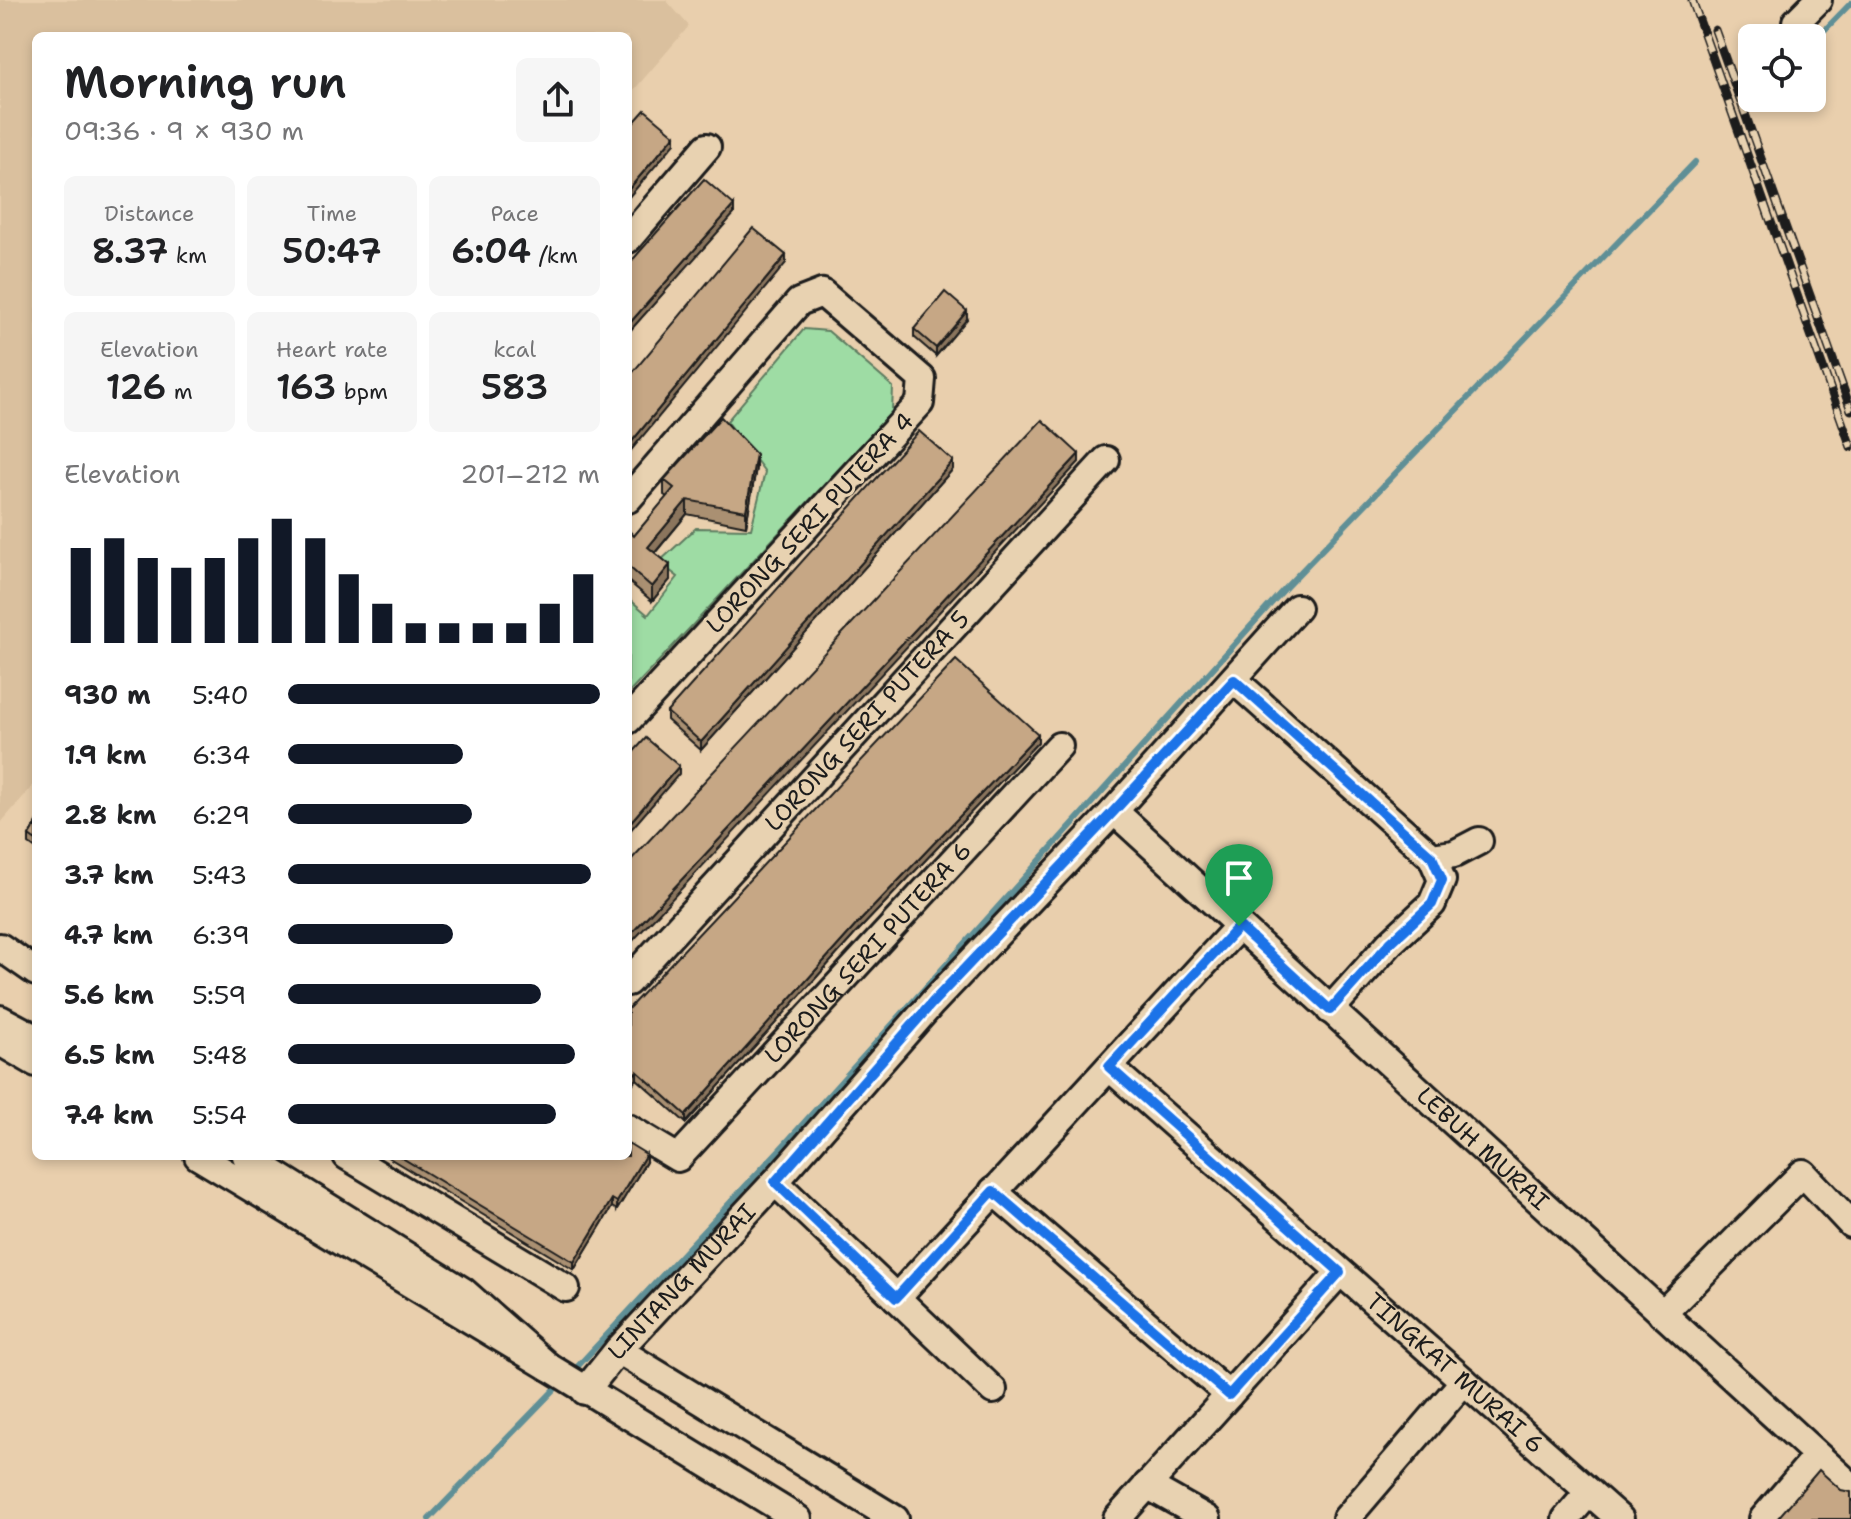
<!DOCTYPE html>
<meta charset="utf-8">
<style>
:root{--surface:#fff;--page:#f6f6f6;--text:#202124;--muted:#757577;--accent:#111827}
body{margin:0;font-family:"Shantell Sans",sans-serif;background:var(--page);color:var(--text);height:100vh;display:flex;flex-direction:column;font-size:30px;white-space:nowrap}
*{box-sizing:border-box;margin:0}
p{font-size:26px;color:var(--muted)}
.icon{flex:none;width:44px;height:44px;fill:none;stroke:currentColor;stroke-width:2;stroke-linecap:round;stroke-linejoin:round}
.map{position:relative;flex:1;overflow:hidden}
.details{position:absolute;left:32px;top:32px;width:600px;height:1128px;display:flex;flex-direction:column;background:var(--surface);border-radius:12px;box-shadow:0 4px 12px #0003}
.details>*{flex:none}
.buttons{position:absolute;left:1738px;top:24px;display:grid;gap:16px}
.buttons a{display:grid;place-items:center;width:88px;height:88px;border-radius:12px;background:var(--surface);box-shadow:0 4px 12px #0003;font-size:40px}
.pin{position:absolute;display:grid;place-items:center;width:68px;height:68px;color:#fff;margin:-82px -34px;border-radius:50% 50% 50% 0;rotate:-45deg;box-shadow:0 0 8px #0007}
.pin .icon{rotate:45deg}
.round{display:grid;place-items:center;flex:none;width:84px;height:84px;border-radius:12px;background:var(--page)}
.headline{display:flex;align-items:center;justify-content:space-between;height:136px;padding:0 32px}
h1{font-size:44px;font-weight:600;line-height:60px}
.metrics{display:grid;grid-template-columns:repeat(3,1fr);gap:12px;height:136px;padding:8px 32px}
.metrics div{display:grid;align-content:center;border-radius:12px;background:var(--page);text-align:center}
.metrics b{font-size:34px;font-weight:600}
.metrics small{font-size:22px;font-weight:400}
.metrics p{font-size:22px}
.chart{height:224px;padding:16px 32px}
.chart p{display:flex;justify-content:space-between}
.chart svg{width:100%;height:144px;margin-top:8px;stroke:var(--accent);stroke-width:6}
ul{padding:0 32px;list-style:none;font-size:26px}
li{display:grid;grid-template-columns:128px 96px 1fr;align-items:center;height:60px}
li i{height:20px;border-radius:10px;background:var(--accent)}
.map>svg:first-child{display:block}
.built{fill:#dac09e}
.green{fill:#9edca4;stroke:#5d7c60;stroke-width:2}
.lines{fill:none;stroke-linecap:round;stroke-linejoin:round}
.stream{stroke:#5f8f96;stroke-width:6}
.minor-casing{stroke:#1c1c1c;stroke-width:32}
.minor{stroke:#e8d2b1;stroke-width:26}
.rail-casing{stroke:#1c1c1c;stroke-width:9}
.rail{stroke:#e8d2b1;stroke-width:6;stroke-dasharray:18;stroke-linecap:butt}
.wall{fill:#aa9072;stroke:#1c1c1c;stroke-width:2}
.shaded-wall{fill:#8b755d;stroke:#1c1c1c;stroke-width:2}
.building{fill:#c6a785;stroke:#1c1c1c;stroke-width:2}
.route-casing{stroke:#fff;stroke-width:16}
.route{stroke:#1a73e8;stroke-width:10}
.labels{text-anchor:middle;stroke-width:6;stroke-linejoin:round;paint-order:stroke}
.street-label{font-size:24px;fill:#1c1c1c;stroke:#e8d2b1}
</style>
<div class="map">
<svg width="1851" height="1519" viewBox="0 0 1851 1519">
<rect width="100%" height="100%" fill="#e9cfad"/>
<filter id="ink" filterUnits="userSpaceOnUse"><feTurbulence type="fractalNoise" baseFrequency=".0125" numOctaves="2"/><feDisplacementMap in="SourceGraphic" scale="16" xChannelSelector="R" yChannelSelector="G"/><feConvolveMatrix kernelMatrix="1 2 1 2 8 2 1 2 1" color-interpolation-filters="sRGB"/></filter>
<g filter="url(#ink)">
<!-- built -->
<polygon class="built" points="0,0 666,0 689,26 628,97 628,36 36,36 36,782 0,824"/>
<!-- green -->
<polygon class="green" points="804,329 828,331 893,387 892,412 628,694 628,598 648,615 678,577 659,562 696,528 751,529 765,472 727,421"/>
<g class="lines">
<!-- stream -->
<g class="stream">
<polyline points="1812,43 1851,3"/>
<polyline points="578,1366 783,1146 1286,587 1695,162"/>
<polyline points="429,1519 554,1390"/>
</g>
<!-- minor casing -->
<g class="minor-casing">
<g id="minor">
<polyline points="1796,22 1818,0"/>
<polyline points="628,239 707,147"/>
<polyline points="628,499 799,302 822,293 922,379 920,403 628,720"/>
<polyline points="1234,680 1432,857 1454,854 1479,841"/>
<path id="s1" d="M1114,811L1851,1486"/>
<polyline points="0,947 36,972"/>
<path id="s2" d="M628,982L1106,460"/>
<polyline points="1330,1010 1390,943 1432,904 1442,880 1432,857"/>
<polyline points="0,1019 36,1038"/>
<polyline points="0,1042 36,1063"/>
<path id="s3" d="M1109,1067L1620,1519"/>
<path id="s4" d="M628,1128L678,1158L1059,746"/>
<polyline points="198,1156 549,1367 463,1291 246,1156"/>
<polyline points="347,1156 566,1288"/>
<polyline points="775,1182 993,1390"/>
<polyline points="993,1191 1229,1395"/>
<polyline points="896,1298 1239,926"/>
<polyline points="1662,1314 1803,1173 1851,1224"/>
<polyline points="618,1350 895,1519"/>
<polyline points="549,1367 798,1519"/>
<path id="s5" d="M585,1391L618,1350L775,1182L932,1003L1114,811L1297,608"/>
<polyline points="1147,1485 1207,1519"/>
<polyline points="1117,1519 1340,1272"/>
<polyline points="1346,1519 1464,1381"/>
<polyline points="1566,1519 1589,1492"/>
<polyline points="1763,1519 1817,1456"/>
</g>
</g>
<!-- minor -->
<use href="#minor" class="minor"/>
<!-- rail casing -->
<g class="rail-casing">
<g id="rail">
<polyline points="1692,0 1851,447"/>
<polyline points="1715,30 1851,410"/>
</g>
</g>
<!-- rail -->
<use href="#rail" class="rail"/>
</g>
<!-- wall -->
<g class="wall">
<polygon points="967,319 936,356 914,337 914,329"/>
<polygon points="756,468 746,526 687,514 655,553 670,580 652,601 628,581 628,530 634,536 667,497 664,495 664,480"/>
<polygon points="953,469 701,750 667,720 667,712"/>
<polygon points="1038,742 857,932 686,1123 637,1079 628,1009"/>
<polygon points="36,824 36,849 29,844 29,836"/>
<polygon points="386,1156 628,1156 646,1162 617,1210 612,1207 574,1270"/>
</g>
<!-- shaded-wall -->
<g class="shaded-wall">
<polygon points="675,135 675,143 628,198 628,190"/>
<polygon points="734,205 734,214 628,333 628,325"/>
<polygon points="786,255 786,263 628,454 628,446"/>
<polygon points="967,311 967,319 936,356 936,348"/>
<polygon points="756,454 756,468 746,526 746,511"/>
<polygon points="1079,454 1079,462 628,946 628,937"/>
<polygon points="953,461 953,469 701,750 701,742"/>
<polygon points="687,500 687,514 648,561 648,547"/>
<polygon points="670,565 670,580 652,601 652,587"/>
<polygon points="1038,734 1038,742 857,932 686,1123 686,1115 857,924"/>
<polygon points="679,766 679,774 628,833 628,825"/>
<polygon points="637,1071 637,1079 628,1089 628,1081"/>
<polygon points="646,1154 646,1162 617,1210 617,1202"/>
<polygon points="612,1199 612,1207 574,1270 574,1262"/>
</g>
<!-- building -->
<g class="building">
<polygon points="645,110 675,135 628,190 628,129"/>
<polygon points="704,179 734,205 628,325 628,265"/>
<polygon points="753,228 786,255 628,446 628,378"/>
<polygon points="945,292 967,311 936,348 914,329"/>
<polygon points="721,417 756,454 746,511 687,500 648,547 670,565 652,587 628,566 628,530 634,536 674,488 664,480"/>
<polygon points="1042,420 1079,454 628,937 628,863"/>
<polygon points="919,431 953,461 701,742 667,712"/>
<polygon points="956,660 1038,734 857,924 686,1115 637,1071 628,1081 628,1009"/>
<polygon points="646,738 679,766 628,825 628,758"/>
<polygon points="36,824 36,841 29,836"/>
<polygon points="628,1143 646,1154 617,1202 612,1199 574,1262 399,1156 628,1156"/>
<polygon points="1819,1470 1841,1490 1851,1492 1851,1519 1777,1519"/>
</g>
</g>
<g class="lines" filter="url(#ink)">
<!-- route casing -->
<g class="route-casing">
<polygon id="route" points="1234,680 1432,857 1442,880 1432,904 1390,943 1330,1010 1239,926 1109,1067 1340,1272 1229,1395 993,1191 896,1298 775,1182 932,1003 1114,811"/>
</g>
<!-- route -->
<use href="#route" class="route"/>
</g>
<g class="labels">
<!-- street labels -->
<g class="street-label">
<text transform="translate(810 523) rotate(-47)" y="8">LORONG SERI PUTERA 4</text>
<text dy="8" stroke="none"><textPath href="#s2" startOffset="354">LORONG SERI PUTERA 5</textPath></text>
<text dy="8" stroke="none"><textPath href="#s4" startOffset="338">LORONG SERI PUTERA 6</textPath></text>
<text dy="8" stroke="none"><textPath href="#s1" startOffset="500">LEBUH MURAI</textPath></text>
<text dy="8" stroke="none"><textPath href="#s5" startOffset="146">LINTANG MURAI</textPath></text>
<text dy="8" stroke="none"><textPath href="#s3" startOffset="462">TINGKAT MURAI 6</textPath></text>
</g>
</g>
</svg>
<div class="buttons">
<a><svg class="icon" aria-label="locate" viewBox="0 0 24 24"><circle cx="12" cy="12" r="6"/><path d="M12 2v4M12 18v4M2 12h4M18 12h4"/></svg></a>
</div>
<div class="pin" style="left:1239px;top:926px;background:#1e9e55"><svg class="icon" aria-label="arrive" viewBox="0 0 24 24"><path d="M6 21V4h12l-3 4 3 4H6"/></svg></div>
<section class="details">
<div class="headline"><div><h1>Morning run</h1><p>09:36 · 9 × 930 m</p></div><a class="round"><svg class="icon" aria-label="share" viewBox="0 0 24 24"><path d="M12 15V3M7 8l5-5 5 5M5 13v7h14v-7"/></svg></a></div>
<div class="metrics">
<div><p>Distance</p><b>8.37<small> km</small></b></div>
<div><p>Time</p><b>50:47</b></div>
<div><p>Pace</p><b>6:04<small> /km</small></b></div>
</div>
<div class="metrics">
<div><p>Elevation</p><b>126<small> m</small></b></div>
<div><p>Heart rate</p><b>163<small> bpm</small></b></div>
<div><p>kcal</p><b>583</b></div>
</div>
<div class="chart"><p><span>Elevation</span>201–212 m</p>
<svg viewBox="0 0 160 44" preserveAspectRatio="none"><path d="M5 44V15M15 44V12M25 44V18M35 44V21M45 44V18M55 44V12M65 44V6M75 44V12M85 44V23M95 44V32M105 44V38M115 44V38M125 44V38M135 44V38M145 44V32M155 44V23"/></svg>
</div>
<ul>
<li><b>930 m</b>5:40<i style="width:100%"></i></li>
<li><b>1.9 km</b>6:34<i style="width:56%"></i></li>
<li><b>2.8 km</b>6:29<i style="width:59%"></i></li>
<li><b>3.7 km</b>5:43<i style="width:97%"></i></li>
<li><b>4.7 km</b>6:39<i style="width:53%"></i></li>
<li><b>5.6 km</b>5:59<i style="width:81%"></i></li>
<li><b>6.5 km</b>5:48<i style="width:92%"></i></li>
<li><b>7.4 km</b>5:54<i style="width:86%"></i></li>
</ul>
</section>
</div>
